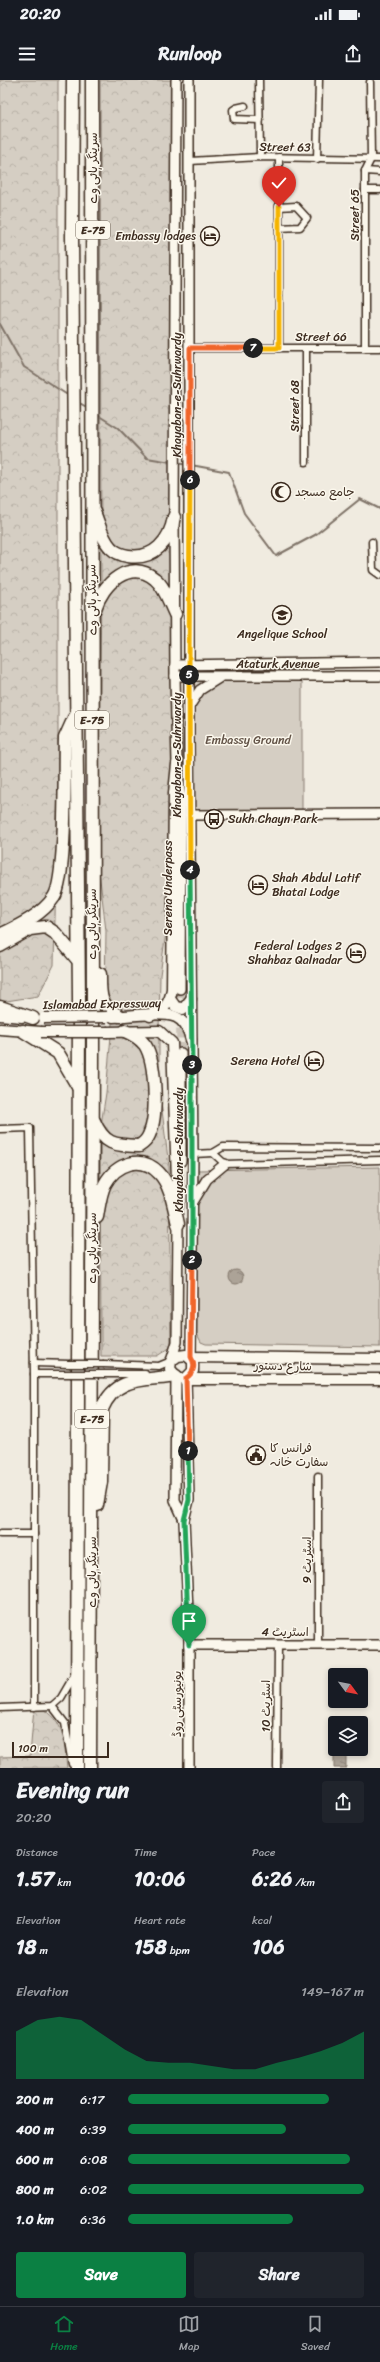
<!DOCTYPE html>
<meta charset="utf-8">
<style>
:root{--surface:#171b24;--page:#20242c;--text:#f1f3f6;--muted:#9ea1a6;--line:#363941;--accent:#0b8043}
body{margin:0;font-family:Sriracha,"Playpen Sans Arabic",sans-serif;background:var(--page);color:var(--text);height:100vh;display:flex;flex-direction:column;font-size:15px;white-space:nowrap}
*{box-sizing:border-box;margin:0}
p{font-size:13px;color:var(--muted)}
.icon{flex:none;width:22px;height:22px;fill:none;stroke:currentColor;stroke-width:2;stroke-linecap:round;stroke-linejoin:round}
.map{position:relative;height:1688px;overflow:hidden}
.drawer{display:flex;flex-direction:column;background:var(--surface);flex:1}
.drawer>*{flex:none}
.needle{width:26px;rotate:122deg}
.tools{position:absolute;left:328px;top:1588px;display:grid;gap:8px}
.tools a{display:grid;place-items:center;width:40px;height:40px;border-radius:4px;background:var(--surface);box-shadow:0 2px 6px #0003;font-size:20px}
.scale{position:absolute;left:12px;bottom:10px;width:97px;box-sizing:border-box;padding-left:4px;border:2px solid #3b2a1e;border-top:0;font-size:11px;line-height:14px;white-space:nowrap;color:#3b2a1e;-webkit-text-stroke:3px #fbf7ec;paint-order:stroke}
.pin{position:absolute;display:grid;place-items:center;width:34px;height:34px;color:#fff;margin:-41px -17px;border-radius:50% 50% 50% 0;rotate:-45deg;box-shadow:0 0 4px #0007}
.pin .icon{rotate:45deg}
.km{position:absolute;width:20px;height:20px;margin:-10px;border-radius:50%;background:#222;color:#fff;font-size:11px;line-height:20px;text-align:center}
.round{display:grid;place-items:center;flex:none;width:42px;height:42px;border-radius:4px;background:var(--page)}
.overview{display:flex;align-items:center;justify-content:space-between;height:68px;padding:0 16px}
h1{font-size:22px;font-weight:700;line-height:30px}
.figures{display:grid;grid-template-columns:repeat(3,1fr);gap:6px;height:68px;padding:4px 16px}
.figures div{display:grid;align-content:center}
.figures b{font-size:20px;font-weight:700}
.figures small{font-size:11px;font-weight:400}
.figures p{font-size:11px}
.chart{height:112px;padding:8px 16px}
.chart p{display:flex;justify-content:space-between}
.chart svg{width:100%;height:72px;margin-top:4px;fill:var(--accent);opacity:.7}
.button{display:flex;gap:8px;margin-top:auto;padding:8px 16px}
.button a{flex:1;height:46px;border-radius:4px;background:var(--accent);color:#fff;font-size:16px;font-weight:700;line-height:46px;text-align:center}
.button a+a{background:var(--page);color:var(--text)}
ul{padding:0 16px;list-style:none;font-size:13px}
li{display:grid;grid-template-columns:64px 48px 1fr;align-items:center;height:30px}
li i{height:10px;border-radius:5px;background:var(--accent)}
.status{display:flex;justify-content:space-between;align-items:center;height:28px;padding:0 20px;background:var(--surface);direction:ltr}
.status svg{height:11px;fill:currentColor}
header{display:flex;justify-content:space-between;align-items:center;height:52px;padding:0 16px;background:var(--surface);font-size:18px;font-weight:700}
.dock{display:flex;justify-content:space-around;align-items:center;height:56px;border-top:1px solid var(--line);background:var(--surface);font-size:11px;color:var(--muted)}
.dock a{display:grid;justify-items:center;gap:2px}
.dock .on{color:var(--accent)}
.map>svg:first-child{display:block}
.forest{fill:url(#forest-crowns);stroke:#887c70}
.green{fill:#d5cec3;stroke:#887c70}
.water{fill:url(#water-ripples);stroke:#7f7367}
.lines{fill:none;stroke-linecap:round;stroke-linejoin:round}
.stream{stroke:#7f7367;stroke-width:2}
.secondary-tunnel{stroke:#ccc4b9;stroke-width:9;stroke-dasharray:9 4.5;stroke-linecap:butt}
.street-casing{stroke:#3b2a1e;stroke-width:9}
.secondary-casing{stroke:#3b2a1e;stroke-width:12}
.primary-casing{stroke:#3b2a1e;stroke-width:13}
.highway-casing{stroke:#3b2a1e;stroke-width:15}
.street{stroke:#fbf7ec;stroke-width:6}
.secondary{stroke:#fbf7ec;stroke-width:9}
.primary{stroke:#fbf7ec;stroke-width:10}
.highway{stroke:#fbf7ec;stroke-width:12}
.street-bridge-casing{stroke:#3b2a1e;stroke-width:9;stroke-linecap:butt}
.primary-bridge-casing{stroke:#3b2a1e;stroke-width:13;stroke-linecap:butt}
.street-bridge{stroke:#fbf7ec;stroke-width:6}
.primary-bridge{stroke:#fbf7ec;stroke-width:10}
.split-1-casing{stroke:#fff;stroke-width:8}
.split-2-casing{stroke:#fff;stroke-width:8}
.split-3-casing{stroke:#fff;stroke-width:8}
.split-4-casing{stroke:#fff;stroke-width:8}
.split-5-casing{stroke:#fff;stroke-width:8}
.split-6-casing{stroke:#fff;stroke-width:8}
.split-7-casing{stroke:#fff;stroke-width:8}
.split-8-casing{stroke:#fff;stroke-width:8}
.split-1{stroke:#22a559;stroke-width:5}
.split-2{stroke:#f0652b;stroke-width:5}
.split-3{stroke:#22a559;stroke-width:5}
.split-4{stroke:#22a559;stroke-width:5}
.split-5{stroke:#f5b400;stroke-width:5}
.split-6{stroke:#f5b400;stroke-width:5}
.split-7{stroke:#f0652b;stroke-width:5}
.split-8{stroke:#f5b400;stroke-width:5}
.labels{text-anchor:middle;stroke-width:3;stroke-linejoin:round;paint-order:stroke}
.shield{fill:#fbf7ec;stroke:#75685c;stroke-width:1}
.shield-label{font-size:11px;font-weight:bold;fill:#3b2a1e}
.street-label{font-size:12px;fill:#3b2a1e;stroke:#fbf7ec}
.poi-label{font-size:12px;fill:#3b2a1e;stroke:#fbf7ec;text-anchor:start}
.park-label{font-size:12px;fill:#625347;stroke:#fbf7ec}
</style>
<div class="status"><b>20:20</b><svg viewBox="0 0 49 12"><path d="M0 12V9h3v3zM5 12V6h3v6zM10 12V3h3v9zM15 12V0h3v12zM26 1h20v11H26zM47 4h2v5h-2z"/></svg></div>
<header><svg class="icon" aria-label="menu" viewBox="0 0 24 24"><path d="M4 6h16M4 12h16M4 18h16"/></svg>Runloop<svg class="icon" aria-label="share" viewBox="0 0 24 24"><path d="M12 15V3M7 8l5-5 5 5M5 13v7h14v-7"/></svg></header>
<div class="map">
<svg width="380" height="1688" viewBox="0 0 380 1688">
<defs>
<pattern id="forest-crowns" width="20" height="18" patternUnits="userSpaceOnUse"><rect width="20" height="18" fill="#d5cec3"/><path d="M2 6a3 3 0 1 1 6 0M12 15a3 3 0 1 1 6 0" fill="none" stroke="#b8b1a7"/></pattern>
<pattern id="water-ripples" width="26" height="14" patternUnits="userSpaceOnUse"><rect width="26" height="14" fill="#aca397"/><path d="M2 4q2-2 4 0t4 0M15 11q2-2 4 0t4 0" fill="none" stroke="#8d857b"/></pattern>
</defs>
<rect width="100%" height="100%" fill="#f0ebe0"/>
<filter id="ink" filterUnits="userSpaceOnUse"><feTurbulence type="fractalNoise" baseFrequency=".025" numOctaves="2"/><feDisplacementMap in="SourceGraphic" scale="8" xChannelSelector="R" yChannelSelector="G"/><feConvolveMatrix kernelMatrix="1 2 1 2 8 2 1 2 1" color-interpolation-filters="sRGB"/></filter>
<g filter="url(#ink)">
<!-- forest -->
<g class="forest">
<polygon points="0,0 58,0 58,695 54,885 38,916 0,922"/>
<polygon points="100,0 173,0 173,663 167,845 160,895 159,951 159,1006 169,1087 171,1267 157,1276 101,1276 100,1051 106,1013 112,944 105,914 106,851 98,782 101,505"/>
<path d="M34,1627C65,1633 64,1662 67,1688H0V1677L30,1676Z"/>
</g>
<!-- green -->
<g class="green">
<polygon points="302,589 302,731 193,730 194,591"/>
<polygon points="380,1087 380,1267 206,1264 201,1262 197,1254 197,1090"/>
</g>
<!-- water -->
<g class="water">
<circle cx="236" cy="1197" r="7"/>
<polygon points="334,1666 335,1669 346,1669 346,1688 334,1688"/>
</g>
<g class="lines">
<!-- stream -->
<g class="stream">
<polyline points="0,244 24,287 69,316"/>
<polyline points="78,322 88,328"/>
<polyline points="96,334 118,348 147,378 171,382"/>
<polyline points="177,383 187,385"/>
<polyline points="191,385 229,392 244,433 276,476 315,455 360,419 380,429"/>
</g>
<!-- secondary-tunnel -->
<polyline class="secondary-tunnel" points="180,909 181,973"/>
<!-- street casing -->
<g class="street-casing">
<g id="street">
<polyline points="259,0 260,77"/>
<polyline points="245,26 236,28 233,30 234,39 260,40"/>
<polyline points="279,77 279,268"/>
<polyline points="317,79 319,0"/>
<polyline points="190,81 260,77 380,79"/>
<polyline points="365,91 380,92"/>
<polyline points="365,110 380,110"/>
<polyline points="279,127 296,126 307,138 300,147 279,148"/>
<polyline points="190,268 380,268"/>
<polyline points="365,268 365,91 371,79 370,2"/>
<polyline points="306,382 306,269"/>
<polyline points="372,462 373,490 380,495"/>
<polyline points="0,1049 30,1048 34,1294 34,1627"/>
<polyline points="213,1073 225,1084 380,1080"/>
<polyline points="193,1074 213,1073 223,1067 380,1068"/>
<polyline points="34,1283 69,1284"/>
<polyline points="104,1284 159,1286 171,1281"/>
<polyline points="34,1294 70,1294"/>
<polyline points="105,1294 145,1294"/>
<polyline points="318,1396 318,1565"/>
<polyline points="0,1454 34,1454"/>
<polyline points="52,1626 65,1643 72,1684"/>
<polyline points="0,1628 52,1626 61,1618 75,1594"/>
<polyline points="277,1688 278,1564"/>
</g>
</g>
<!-- secondary casing -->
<g class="secondary-casing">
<g id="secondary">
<polyline points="176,0 174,437 175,596 177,684 181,719 180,909"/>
<polyline points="189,0 189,658 193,1074 191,1277"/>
<polyline points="175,585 380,582"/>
<polyline points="175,596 380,596"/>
<polyline points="190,625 200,610 219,598"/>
<polyline points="190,735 380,734"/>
<polyline points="181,973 181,1081"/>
<polyline points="193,1122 207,1099 225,1084"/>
<polyline points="171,1281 177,1262 178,1139"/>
<polyline points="176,1296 175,1420 184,1440"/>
<polyline points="186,1298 189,1420 184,1440 189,1554 189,1688"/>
<polyline points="189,1565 380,1565"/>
</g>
</g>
<!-- primary casing -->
<g class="primary-casing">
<g id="primary">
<polyline points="170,919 175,926 183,929 191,919"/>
<polyline points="0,935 22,937"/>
<path d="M150,936C164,931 170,923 172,909L174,713L177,684"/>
<path d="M113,937C129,936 162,931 176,937C185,941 189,951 191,960"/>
<polyline points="0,949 41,952"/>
<polyline points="108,952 159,951 172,963 178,1126"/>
<polyline points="191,1277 380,1279"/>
<polyline points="186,1298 193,1291 193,1281 186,1275 178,1276 171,1281 170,1289 176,1296 183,1299 380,1299"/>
</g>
</g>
<!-- highway casing -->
<g class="highway-casing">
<g id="highway">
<polyline points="73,0 72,157 79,918 77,1688"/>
<path d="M94,432C99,444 102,459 111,468C116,473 122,475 128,476C154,480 170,461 174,437"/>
<path d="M95,529C102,504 130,478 155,499C165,507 169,522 175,534"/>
<path d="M0,855C19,846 43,834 54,817C67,797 64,687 65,658L74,638"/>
<polyline points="0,866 30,849 46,847 55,853 77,879"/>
<path d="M100,894C100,916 99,925 120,936"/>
<polyline points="0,927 33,938"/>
<polyline points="23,951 58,973 78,1007"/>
<path d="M94,1041C104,1065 115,1065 139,1066C144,1063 147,1060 149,1055C158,1036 156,982 145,965C140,958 132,954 125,951"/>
<path d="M97,1137C99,1126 100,1114 105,1104C116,1084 141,1074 159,1093C171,1105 174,1128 178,1144"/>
<path d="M97,1425L101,1402L102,1329C116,1295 145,1301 176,1296"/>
<polyline points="90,1688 93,970 92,0"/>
</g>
</g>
<!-- street -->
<use href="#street" class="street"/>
<!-- secondary -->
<use href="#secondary" class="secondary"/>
<!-- primary -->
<use href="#primary" class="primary"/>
<!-- highway -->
<use href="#highway" class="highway"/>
<!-- street-bridge casing -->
<g class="street-bridge-casing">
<g id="street-bridge">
<polyline points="69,1284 104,1284"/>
<polyline points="70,1294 105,1294"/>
</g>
</g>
<!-- primary-bridge casing -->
<g class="primary-bridge-casing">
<g id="primary-bridge">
<polyline points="44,938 107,937"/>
<polyline points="41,952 108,952"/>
</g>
</g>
<!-- street-bridge -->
<use href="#street-bridge" class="street-bridge"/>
<!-- primary-bridge -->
<use href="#primary-bridge" class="primary-bridge"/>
</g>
</g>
<g class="lines" filter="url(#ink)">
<!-- split-1 casing -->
<g class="split-1-casing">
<polyline id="split-1" points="188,1371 189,1420 184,1440 189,1565"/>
</g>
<!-- split-2 casing -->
<g class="split-2-casing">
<path id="split-2" d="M188,1371L186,1298C194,1293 196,1285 191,1277L192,1180"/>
</g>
<!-- split-3 casing -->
<g class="split-3-casing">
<polyline id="split-3" points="192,1180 192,985"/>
</g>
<!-- split-4 casing -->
<g class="split-4-casing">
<polyline id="split-4" points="190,790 192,985"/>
</g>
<!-- split-5 casing -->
<g class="split-5-casing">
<polyline id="split-5" points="189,595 190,790"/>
</g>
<!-- split-6 casing -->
<g class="split-6-casing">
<polyline id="split-6" points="189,595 190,400"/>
</g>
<!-- split-7 casing -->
<g class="split-7-casing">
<polyline id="split-7" points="190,400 190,268 253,268"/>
</g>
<!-- split-8 casing -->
<g class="split-8-casing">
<polyline id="split-8" points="253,268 279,268 279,127"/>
</g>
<!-- split-1 -->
<use href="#split-1" class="split-1"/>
<!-- split-2 -->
<use href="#split-2" class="split-2"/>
<!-- split-3 -->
<use href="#split-3" class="split-3"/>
<!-- split-4 -->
<use href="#split-4" class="split-4"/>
<!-- split-5 -->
<use href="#split-5" class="split-5"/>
<!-- split-6 -->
<use href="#split-6" class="split-6"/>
<!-- split-7 -->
<use href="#split-7" class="split-7"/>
<!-- split-8 -->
<use href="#split-8" class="split-8"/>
</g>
<!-- icons -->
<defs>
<g id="hotel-ring" transform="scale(1)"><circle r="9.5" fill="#fbf7ec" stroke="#3b2a1e" stroke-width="1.5"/><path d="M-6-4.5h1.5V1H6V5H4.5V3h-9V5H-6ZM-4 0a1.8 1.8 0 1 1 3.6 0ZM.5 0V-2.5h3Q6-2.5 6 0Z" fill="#3b2a1e"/></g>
<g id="mosque-ring" transform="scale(1)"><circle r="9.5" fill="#fbf7ec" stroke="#3b2a1e" stroke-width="1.5"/><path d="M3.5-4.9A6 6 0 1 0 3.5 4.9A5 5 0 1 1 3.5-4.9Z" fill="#3b2a1e"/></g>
<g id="school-ring" transform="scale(1)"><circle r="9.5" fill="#fbf7ec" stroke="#3b2a1e" stroke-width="1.5"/><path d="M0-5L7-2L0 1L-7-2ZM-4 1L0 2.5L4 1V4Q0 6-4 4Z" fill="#3b2a1e"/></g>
<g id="bus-ring" transform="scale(1)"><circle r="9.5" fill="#fbf7ec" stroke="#3b2a1e" stroke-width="1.5"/><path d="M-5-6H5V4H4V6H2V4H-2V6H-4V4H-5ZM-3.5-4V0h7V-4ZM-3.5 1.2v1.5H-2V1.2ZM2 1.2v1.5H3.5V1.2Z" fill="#3b2a1e"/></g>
<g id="civic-ring" transform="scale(1)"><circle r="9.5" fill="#fbf7ec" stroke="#3b2a1e" stroke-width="1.5"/><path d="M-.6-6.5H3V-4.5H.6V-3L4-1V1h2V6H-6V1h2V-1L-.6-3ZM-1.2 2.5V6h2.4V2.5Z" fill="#3b2a1e"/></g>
</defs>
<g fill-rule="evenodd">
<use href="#hotel-ring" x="210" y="156"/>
<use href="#mosque-ring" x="281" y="412"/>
<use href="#school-ring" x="282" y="535"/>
<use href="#bus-ring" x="214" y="739"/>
<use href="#hotel-ring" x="258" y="805"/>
<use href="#hotel-ring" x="356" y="873"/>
<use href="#hotel-ring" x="314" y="981"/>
<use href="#civic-ring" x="256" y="1375"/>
</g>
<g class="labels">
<!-- shield labels -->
<g class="shield">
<rect x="76" y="141" width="34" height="18" rx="3"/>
<rect x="75" y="631" width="34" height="18" rx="3"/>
<rect x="75" y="1330" width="34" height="18" rx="3"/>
</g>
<g class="shield-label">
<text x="93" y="154">E-75</text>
<text x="92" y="644">E-75</text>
<text x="92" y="1343">E-75</text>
</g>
<!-- street labels -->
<g class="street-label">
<text transform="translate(285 67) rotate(1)" y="4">Street 63</text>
<text transform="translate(93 88) rotate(-90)" y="4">سرینگر ہائی وے</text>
<text transform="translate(355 135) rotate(-90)" y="4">Street 65</text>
<text x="321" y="261">Street 66</text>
<text transform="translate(177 315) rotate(-90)" y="4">Khayaban-e-Suhrwardy</text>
<text transform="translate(295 326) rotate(-90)" y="4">Street 68</text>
<text transform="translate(92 520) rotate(-91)" y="4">سرینگر ہائی وے</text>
<text x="278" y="588">Ataturk Avenue</text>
<text transform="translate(177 675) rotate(-90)" y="4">Khayaban-e-Suhrwardy</text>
<text transform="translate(168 808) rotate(-90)" y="4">Serena Underpass</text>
<text transform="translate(92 844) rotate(-90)" y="4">سرینگر ہائی وے</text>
<text transform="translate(102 924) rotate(-1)" y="4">Islamabad Expressway</text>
<text transform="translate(179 1070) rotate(-90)" y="4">Khayaban-e-Suhrwardy</text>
<text transform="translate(92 1168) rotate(-90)" y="4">سرینگر ہائی وے</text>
<text transform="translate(283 1286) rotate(1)" y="4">شارع دستور</text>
<text transform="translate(307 1480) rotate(-90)" y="4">اسٹریٹ 9</text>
<text transform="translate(92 1492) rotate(-90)" y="4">سرینگر ہائی وے</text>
<text x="285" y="1556">اسٹریٹ 4</text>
<text transform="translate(177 1624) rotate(-90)" y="4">یونیورسٹی روڈ</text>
<text transform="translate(266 1626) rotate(-90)" y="4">اسٹریٹ 10</text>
</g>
<!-- poi labels -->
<g class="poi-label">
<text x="196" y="160" text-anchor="end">Embassy lodges</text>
<text x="295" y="416">جامع مسجد</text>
<text x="282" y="558" text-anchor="middle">Angelique School</text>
<text x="228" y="743">Sukh Chayn Park</text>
<text x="272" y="802">Shah Abdul Latif<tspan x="272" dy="14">Bhatai Lodge</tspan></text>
<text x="342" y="870" text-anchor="end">Federal Lodges 2<tspan x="342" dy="14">Shahbaz Qalnadar</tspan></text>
<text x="300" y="985" text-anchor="end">Serena Hotel</text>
<text x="270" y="1372">فرانس کا<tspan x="270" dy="14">سفارت خانہ</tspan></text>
</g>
<!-- park labels -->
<g class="park-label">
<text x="248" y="664">Embassy Ground</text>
</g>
</g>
</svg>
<div class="tools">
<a><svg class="needle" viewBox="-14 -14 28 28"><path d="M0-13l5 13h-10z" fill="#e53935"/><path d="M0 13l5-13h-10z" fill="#9ea1a6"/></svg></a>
<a><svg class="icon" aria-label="layers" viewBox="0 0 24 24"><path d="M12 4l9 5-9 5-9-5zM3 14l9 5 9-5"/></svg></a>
</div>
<div class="scale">100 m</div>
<div class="pin" style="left:189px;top:1565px;background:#1e9e55"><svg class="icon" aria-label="arrive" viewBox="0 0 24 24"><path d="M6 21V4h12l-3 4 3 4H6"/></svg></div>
<div class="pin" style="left:279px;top:127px;background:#d93025"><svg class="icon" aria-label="check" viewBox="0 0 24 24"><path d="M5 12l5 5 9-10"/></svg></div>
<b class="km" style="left:188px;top:1371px">1</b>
<b class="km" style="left:192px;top:1180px">2</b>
<b class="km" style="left:192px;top:985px">3</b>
<b class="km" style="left:190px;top:790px">4</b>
<b class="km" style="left:189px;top:595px">5</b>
<b class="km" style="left:190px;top:400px">6</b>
<b class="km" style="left:253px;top:268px">7</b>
</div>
<section class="drawer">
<div class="overview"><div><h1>Evening run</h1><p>20:20</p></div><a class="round"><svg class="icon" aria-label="share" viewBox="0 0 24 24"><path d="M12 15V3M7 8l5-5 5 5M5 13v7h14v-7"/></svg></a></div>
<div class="figures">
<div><p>Distance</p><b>1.57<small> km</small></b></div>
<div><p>Time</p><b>10:06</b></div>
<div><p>Pace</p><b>6:26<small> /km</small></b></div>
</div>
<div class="figures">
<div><p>Elevation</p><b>18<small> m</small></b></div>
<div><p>Heart rate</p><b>158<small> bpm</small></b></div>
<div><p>kcal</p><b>106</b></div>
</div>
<div class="chart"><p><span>Elevation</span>149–167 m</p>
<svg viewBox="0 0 160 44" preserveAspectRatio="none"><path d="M0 44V15L10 8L20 6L30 8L40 17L50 26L60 33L70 34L80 34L90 36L100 38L110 38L120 34L130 31L140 27L150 22L160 15V44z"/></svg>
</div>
<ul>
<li><b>200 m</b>6:17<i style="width:85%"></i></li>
<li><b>400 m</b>6:39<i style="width:67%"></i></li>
<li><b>600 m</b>6:08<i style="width:94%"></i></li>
<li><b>800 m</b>6:02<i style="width:100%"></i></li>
<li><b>1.0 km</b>6:36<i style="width:70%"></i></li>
</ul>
<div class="button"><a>Save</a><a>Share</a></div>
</section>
<nav class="dock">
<a class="on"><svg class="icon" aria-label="home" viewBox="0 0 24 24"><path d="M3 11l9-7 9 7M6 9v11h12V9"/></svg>Home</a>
<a><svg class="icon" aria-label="map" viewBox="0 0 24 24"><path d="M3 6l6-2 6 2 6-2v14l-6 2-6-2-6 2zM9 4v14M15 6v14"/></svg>Map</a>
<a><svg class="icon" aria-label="saved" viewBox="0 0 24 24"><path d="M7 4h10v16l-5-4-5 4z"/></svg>Saved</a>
</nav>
